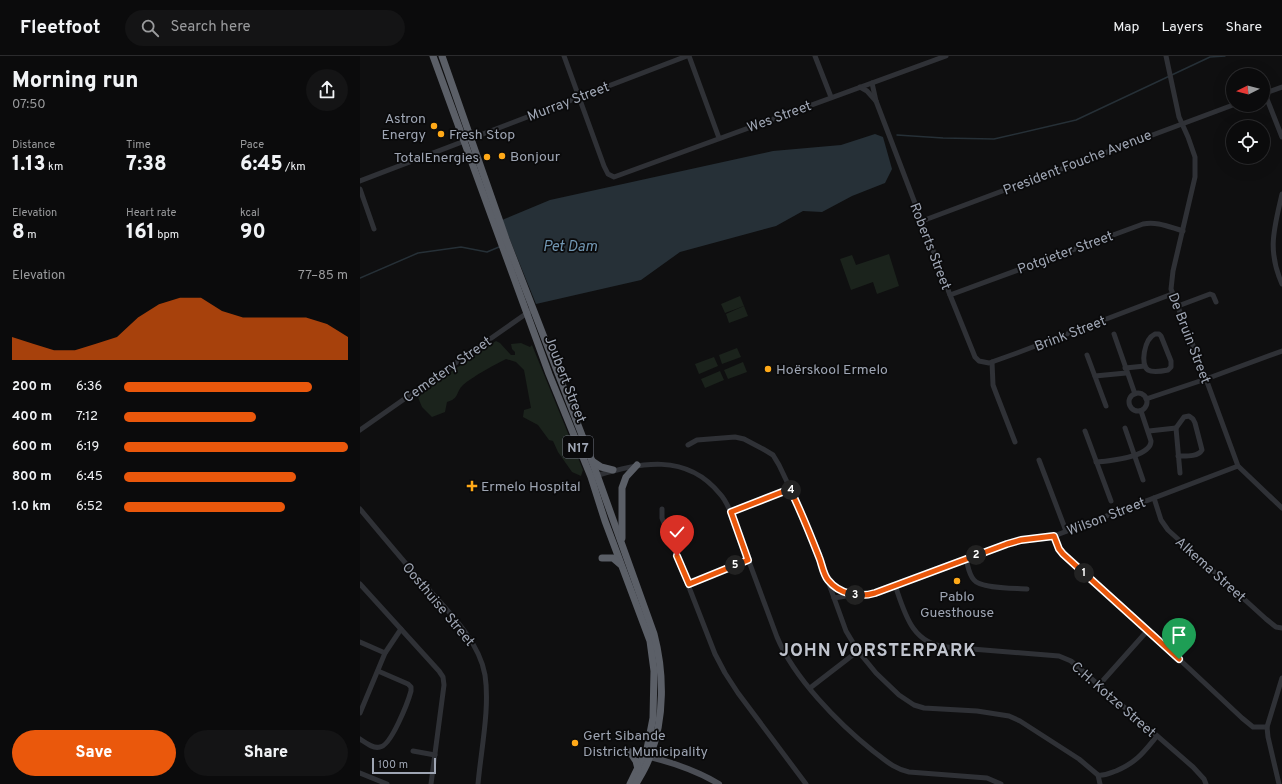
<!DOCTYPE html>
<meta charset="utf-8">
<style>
:root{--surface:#0b0b0c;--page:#141415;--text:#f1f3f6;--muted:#9a9b9d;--line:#2b2b2d;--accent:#ea580c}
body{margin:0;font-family:Overpass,sans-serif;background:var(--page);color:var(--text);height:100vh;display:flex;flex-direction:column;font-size:15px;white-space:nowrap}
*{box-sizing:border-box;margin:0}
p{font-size:13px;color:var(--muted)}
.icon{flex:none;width:22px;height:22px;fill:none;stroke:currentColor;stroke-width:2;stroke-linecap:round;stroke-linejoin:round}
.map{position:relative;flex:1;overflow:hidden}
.sheet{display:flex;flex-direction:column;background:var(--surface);width:360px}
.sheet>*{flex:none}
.needle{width:26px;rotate:264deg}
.tools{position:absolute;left:866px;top:12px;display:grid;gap:8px}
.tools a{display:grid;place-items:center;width:44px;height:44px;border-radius:50%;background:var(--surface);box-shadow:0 4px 16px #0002,0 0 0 1px var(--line);font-size:20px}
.scale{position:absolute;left:12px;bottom:10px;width:64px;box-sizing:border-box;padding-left:4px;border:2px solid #9ea5b3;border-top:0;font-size:11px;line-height:14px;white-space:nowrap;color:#9ea5b3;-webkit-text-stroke:3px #0a0a0b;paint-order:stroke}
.pin{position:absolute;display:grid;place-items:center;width:34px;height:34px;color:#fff;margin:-41px -17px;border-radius:50% 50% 50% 0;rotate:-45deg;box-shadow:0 0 4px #0007}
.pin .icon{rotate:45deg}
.km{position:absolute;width:20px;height:20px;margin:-10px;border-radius:50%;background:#222;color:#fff;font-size:11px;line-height:20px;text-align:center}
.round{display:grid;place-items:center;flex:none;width:42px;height:42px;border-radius:21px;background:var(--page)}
.summary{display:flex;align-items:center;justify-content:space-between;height:68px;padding:0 12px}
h1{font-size:22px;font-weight:800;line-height:30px}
.metrics{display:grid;grid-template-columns:repeat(3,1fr);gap:6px;height:68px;padding:4px 12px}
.metrics div{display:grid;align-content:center}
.metrics b{font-size:20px;font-weight:800}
.metrics small{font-size:11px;font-weight:400}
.metrics p{font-size:11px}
.chart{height:112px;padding:8px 12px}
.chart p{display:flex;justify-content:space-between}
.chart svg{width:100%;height:72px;margin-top:4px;fill:var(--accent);opacity:.7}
.action{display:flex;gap:8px;margin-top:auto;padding:8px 12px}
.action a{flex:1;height:46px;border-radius:24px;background:var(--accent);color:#fff;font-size:16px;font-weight:800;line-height:46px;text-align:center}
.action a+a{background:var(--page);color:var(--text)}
ul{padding:0 12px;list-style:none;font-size:13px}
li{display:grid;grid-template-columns:64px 48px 1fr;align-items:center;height:30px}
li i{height:10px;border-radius:5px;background:var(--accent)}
header{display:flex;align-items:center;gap:24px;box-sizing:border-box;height:56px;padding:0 20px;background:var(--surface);border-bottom:1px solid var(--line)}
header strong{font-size:19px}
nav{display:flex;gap:22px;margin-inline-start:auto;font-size:14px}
.search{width:280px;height:36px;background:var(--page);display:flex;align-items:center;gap:10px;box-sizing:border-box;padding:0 14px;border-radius:22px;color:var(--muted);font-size:15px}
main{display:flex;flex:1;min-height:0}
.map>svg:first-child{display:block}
.green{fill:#1b231c}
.water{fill:#263037}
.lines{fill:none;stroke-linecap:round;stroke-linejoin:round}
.stream{stroke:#263037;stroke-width:1.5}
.minor{stroke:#2f3136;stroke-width:5}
.major{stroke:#4b4e55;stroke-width:6}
.highway{stroke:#5b5f67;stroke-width:7}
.route-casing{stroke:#fff;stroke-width:8}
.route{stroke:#ea580c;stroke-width:5}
.poi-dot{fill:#ffa918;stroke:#0a0a0b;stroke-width:1.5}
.labels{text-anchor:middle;stroke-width:3.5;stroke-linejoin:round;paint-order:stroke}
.shield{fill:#0a0a0b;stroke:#727681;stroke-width:1}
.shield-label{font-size:13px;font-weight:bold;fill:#9ea5b3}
.street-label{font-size:14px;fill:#9ea5b3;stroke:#0a0a0b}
.poi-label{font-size:14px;fill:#9ea5b3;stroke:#0a0a0b;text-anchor:start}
.water-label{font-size:15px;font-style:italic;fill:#7196b2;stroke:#0a0a0b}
.district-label{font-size:18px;font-weight:bold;letter-spacing:1px;fill:#c0c4ce;stroke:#0a0a0b}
</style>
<header>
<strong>Fleetfoot</strong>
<div class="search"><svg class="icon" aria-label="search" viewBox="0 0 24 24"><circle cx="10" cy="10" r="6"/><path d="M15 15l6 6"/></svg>Search here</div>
<nav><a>Map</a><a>Layers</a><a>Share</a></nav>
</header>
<main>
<section class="sheet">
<div class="summary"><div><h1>Morning run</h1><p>07:50</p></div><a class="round"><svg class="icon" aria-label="share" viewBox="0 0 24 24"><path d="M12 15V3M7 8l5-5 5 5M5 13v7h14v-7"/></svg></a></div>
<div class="metrics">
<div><p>Distance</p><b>1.13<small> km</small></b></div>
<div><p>Time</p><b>7:38</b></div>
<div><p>Pace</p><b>6:45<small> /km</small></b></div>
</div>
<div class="metrics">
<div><p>Elevation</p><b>8<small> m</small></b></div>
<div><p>Heart rate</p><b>161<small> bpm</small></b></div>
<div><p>kcal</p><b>90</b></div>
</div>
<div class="chart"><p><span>Elevation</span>77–85 m</p>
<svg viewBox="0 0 160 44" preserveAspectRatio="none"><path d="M0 44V30L10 34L20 38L30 38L40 34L50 30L60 18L70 10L80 6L90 6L100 14L110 18L120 18L130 18L140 18L150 22L160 30V44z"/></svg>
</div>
<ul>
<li><b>200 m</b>6:36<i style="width:84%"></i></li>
<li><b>400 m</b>7:12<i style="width:59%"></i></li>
<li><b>600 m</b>6:19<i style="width:100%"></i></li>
<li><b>800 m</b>6:45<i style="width:77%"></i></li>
<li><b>1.0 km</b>6:52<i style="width:72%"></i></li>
</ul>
<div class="action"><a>Save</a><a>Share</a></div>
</section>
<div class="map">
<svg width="922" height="728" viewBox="0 0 922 728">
<rect width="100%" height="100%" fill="#0f0f10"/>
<!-- green -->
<g class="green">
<polygon points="529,198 539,230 517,238 513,226 491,234 480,203 492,199 496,209"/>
<polygon points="380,240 384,250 365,257 361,248"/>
<polygon points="384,250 388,260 369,267 366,258"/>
<path d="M136,285L140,287L151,299H155V296L152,293L151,288L161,287L170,291L172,289L223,414L221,420L212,416L198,396L193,385L189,384L178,369L163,361L164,354L171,352L164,314L156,306L146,303C134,309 112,321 103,329C95,337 100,342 87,346L85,356L72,361L62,351L57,339Z"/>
<polygon points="377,292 381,301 362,308 359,299"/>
<polygon points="354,301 358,310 339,318 335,308"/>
<polygon points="383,306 387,316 368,323 364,314"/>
<polygon points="360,315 364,324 345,332 341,323"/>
</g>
<!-- water -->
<polygon class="water" points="515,78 523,81 532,113 525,127 492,140 462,156 443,155 416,170 320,196 281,224 176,248 142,164 190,144 413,95 481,89"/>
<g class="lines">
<!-- stream -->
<g class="stream">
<polyline points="537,79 583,82 634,83 716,64 850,1 865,0"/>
<polyline points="0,222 58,197 101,191 127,196 139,191"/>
</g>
<!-- minor -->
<g class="minor">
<polyline points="204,0 244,110 248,118 254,121 586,0"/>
<polyline points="329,0 359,82"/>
<polyline points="455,0 471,41"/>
<polyline points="806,0 819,61 828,81 835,101 835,121 813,215 811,233 846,323 878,410 922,452"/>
<polyline points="512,27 516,45 590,239 615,301 619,305 629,307 657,297 812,238"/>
<polyline points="500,31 507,35 516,45"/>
<polyline points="903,38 922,31"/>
<polyline points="905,38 922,81"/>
<polyline points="0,125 327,0"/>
<polyline points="0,133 14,173"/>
<path d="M922,138C914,173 907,194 922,228"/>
<polyline points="562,165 873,49"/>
<path d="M590,239L783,168C797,165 809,171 823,175"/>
<polyline points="818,250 850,238 853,239 856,246"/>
<polyline points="754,278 775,338"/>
<path d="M795,278H799L801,280L811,305V311L808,314C803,315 793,317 788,314C780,309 784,283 795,278Z"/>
<polyline points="727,299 746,350"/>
<polyline points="632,306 633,329 636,337 655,386"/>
<polyline points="765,312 785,310"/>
<polyline points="735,320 766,317"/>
<circle cx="778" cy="346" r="9"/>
<polyline points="786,343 846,323 922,295"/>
<polyline points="765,372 783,424"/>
<polyline points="0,374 170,255"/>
<polyline points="725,375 751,445"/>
<polyline points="789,375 816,372"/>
<path d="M328,389L337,384L375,381L384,383L403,393L413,399L419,409L439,451L461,506L486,575L498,595L516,617L539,639L554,649L564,652L617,655L649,660L660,665L719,703L738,719C745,720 750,717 756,715C777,706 783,697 797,680"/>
<path d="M818,400C826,400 838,401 842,394L835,367L833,363L829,360L824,361L816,372L820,417"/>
<polyline points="679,404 706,475"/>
<path d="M736,406C749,405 791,401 791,385L781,355"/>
<path d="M235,420C280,407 326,396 360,438C365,443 368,450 371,457L417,581C434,622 478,667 513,695C525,704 534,713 549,716L627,722L641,728"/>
<polyline points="794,442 801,464 808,474 906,563 916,571 922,572"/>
<path d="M0,453C20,477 40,501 61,525C84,551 119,583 125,619C130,652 121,694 118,728"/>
<polyline points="302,453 302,462 306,472 355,598 365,617 378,637 446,728"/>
<polyline points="371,457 430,433"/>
<polyline points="694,480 699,493 703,498 788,574 882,662 893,671 907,671"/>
<path d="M606,503C608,510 609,519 614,524C621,533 656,532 667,533"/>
<polyline points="468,524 479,533 492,539"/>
<polyline points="0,528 79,615 83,621 84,629 71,728"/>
<polyline points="329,528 388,504"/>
<path d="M535,529C545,558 552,588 587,591L699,600L711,605L833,711L844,723L846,728"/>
<polyline points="474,542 492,539 506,539 515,537 647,488 661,484 694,480 878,410"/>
<polyline points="0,586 25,597"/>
<polyline points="739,629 788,574"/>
<polyline points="450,632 498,595"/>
<polyline points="0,657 25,597 41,573"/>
<path d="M0,683C6,687 13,693 20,691C31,690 48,646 51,635V631L48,628L18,615"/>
<polyline points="53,695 75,699"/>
<polyline points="0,717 27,728"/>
<polyline points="738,719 740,728"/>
<polyline points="919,728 908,681 907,671 922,622"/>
</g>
<!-- major -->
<path class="major" d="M286,700C311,706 336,714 359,728"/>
<!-- highway -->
<g class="highway">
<polyline points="73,0 189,318 231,421 245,465 290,585 294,615 293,662 287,693 270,728"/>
<path d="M82,0L146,183L232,405L294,578C304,616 305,662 290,700C287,710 281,719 276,728"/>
<polyline points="232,405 241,411 253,414"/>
<polyline points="262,482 262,432 266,421 277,409"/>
<polyline points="242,502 253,502 260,508"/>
<polyline points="270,696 276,705 278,713"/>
</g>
</g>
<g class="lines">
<!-- route casing -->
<g class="route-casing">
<path id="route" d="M317,500L329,528L388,504L371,456L430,433C441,455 450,478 459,501C462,508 463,518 468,524C479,538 499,542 515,537L647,488L661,484L694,480L699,493L703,498L819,603"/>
</g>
<!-- route -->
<use href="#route" class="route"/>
</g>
<!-- markers -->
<g class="poi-dot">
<circle cx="74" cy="70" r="4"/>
<circle cx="81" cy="78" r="4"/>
<circle cx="142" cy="100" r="4"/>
<circle cx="127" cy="101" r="4"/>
<circle cx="408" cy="313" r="4"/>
<path d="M110 424h4v4h4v4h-4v4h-4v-4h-4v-4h4z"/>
<circle cx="597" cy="525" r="4"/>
<circle cx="215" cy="687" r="4"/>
</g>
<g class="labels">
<!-- shield labels -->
<rect class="shield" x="203" y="380" width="30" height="22" rx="3"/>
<g class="shield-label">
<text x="218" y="396">N17</text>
</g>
<!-- street labels -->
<g class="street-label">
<text transform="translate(208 45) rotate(-21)" y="5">Murray Street</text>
<text transform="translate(419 60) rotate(-20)" y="5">Wes Street</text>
<text transform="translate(717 106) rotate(-21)" y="5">President Fouche Avenue</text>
<text transform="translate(571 190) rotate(69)" y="5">Roberts Street</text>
<text transform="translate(705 196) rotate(-20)" y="5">Potgieter Street</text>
<text transform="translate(710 277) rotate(-21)" y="5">Brink Street</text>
<text transform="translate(830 282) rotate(69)" y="5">De Bruin Street</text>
<text transform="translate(87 313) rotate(-35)" y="5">Cemetery Street</text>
<text transform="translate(206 323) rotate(69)" y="5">Joubert Street</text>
<text transform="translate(746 460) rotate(-21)" y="5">Wilson Street</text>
<text transform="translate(851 513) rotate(42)" y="5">Alkema Street</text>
<text transform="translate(79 548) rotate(50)" y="5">Oosthuise Street</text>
<text transform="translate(754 643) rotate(41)" y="5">C.H. Kotze Street</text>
</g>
<!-- poi labels -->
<g class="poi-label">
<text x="66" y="67" text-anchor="end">Astron<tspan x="66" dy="16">Energy</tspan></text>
<text x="89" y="83">Fresh Stop</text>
<text x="150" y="105">Bonjour</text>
<text x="119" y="106" text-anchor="end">TotalEnergies</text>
<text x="416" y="318">Hoërskool Ermelo</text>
<text x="121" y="435">Ermelo Hospital</text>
<text x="597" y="545" text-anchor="middle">Pablo<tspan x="597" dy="16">Guesthouse</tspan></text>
<text x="223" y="684">Gert Sibande<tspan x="223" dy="16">District Municipality</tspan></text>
</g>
<!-- water labels -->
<g class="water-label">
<text x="210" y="195">Pet Dam</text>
</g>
<!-- district labels -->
<g class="district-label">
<text x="518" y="600">JOHN VORSTERPARK</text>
</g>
</g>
</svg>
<div class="tools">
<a><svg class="needle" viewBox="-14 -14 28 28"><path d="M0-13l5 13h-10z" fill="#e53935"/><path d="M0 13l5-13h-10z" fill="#9a9b9d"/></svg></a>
<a><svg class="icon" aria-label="locate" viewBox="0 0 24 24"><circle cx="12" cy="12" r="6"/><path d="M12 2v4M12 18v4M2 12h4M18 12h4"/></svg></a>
</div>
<div class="scale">100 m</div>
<div class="pin" style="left:819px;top:603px;background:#1e9e55"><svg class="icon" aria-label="arrive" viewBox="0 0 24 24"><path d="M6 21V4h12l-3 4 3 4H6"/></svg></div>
<div class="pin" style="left:317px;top:500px;background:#d93025"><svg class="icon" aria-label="check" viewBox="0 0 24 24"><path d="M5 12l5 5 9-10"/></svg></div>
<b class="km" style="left:724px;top:517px">1</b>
<b class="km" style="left:616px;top:499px">2</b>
<b class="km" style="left:495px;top:539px">3</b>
<b class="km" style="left:431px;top:434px">4</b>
<b class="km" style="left:375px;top:509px">5</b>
</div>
</main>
